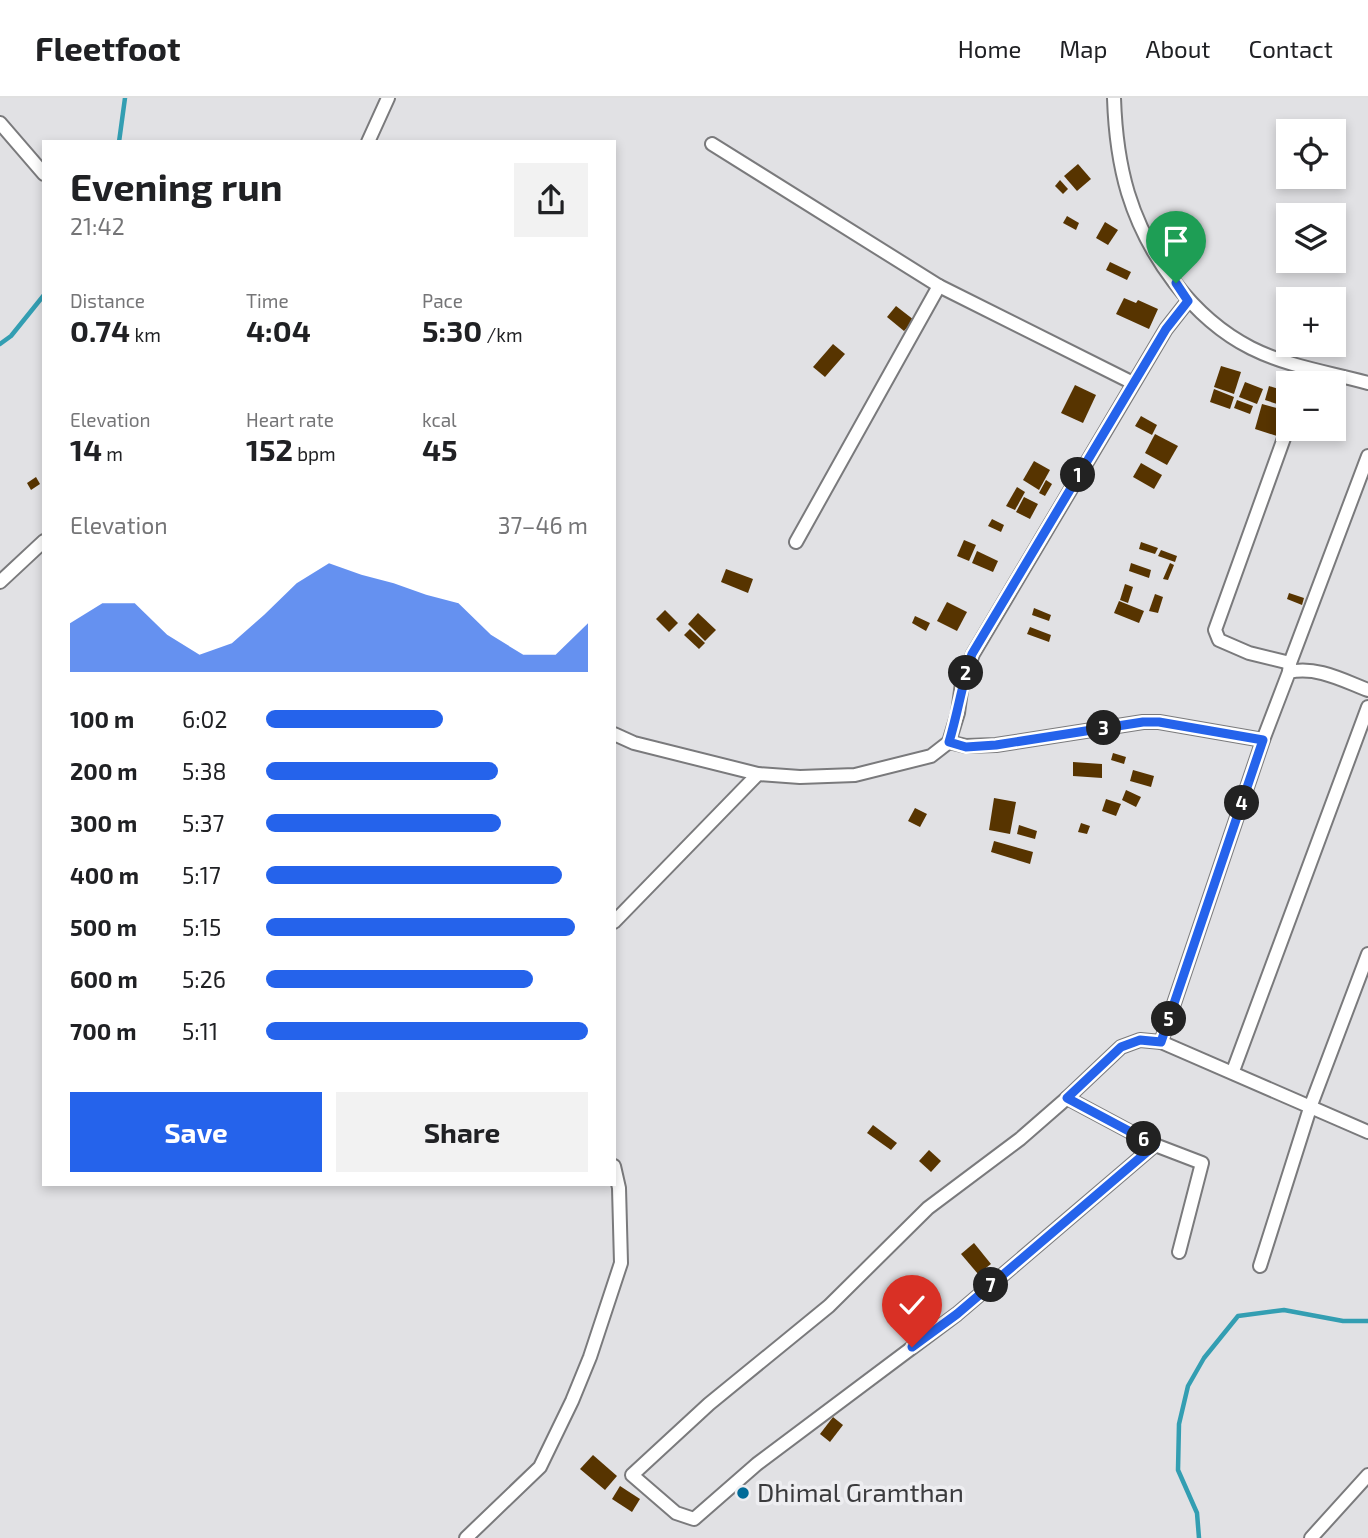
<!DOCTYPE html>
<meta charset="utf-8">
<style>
:root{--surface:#fff;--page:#f2f2f2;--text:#202124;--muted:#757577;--line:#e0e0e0;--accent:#2563eb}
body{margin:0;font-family:"Exo 2",sans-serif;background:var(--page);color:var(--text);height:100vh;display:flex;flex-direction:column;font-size:26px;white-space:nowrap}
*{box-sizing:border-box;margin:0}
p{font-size:23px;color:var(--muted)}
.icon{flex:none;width:38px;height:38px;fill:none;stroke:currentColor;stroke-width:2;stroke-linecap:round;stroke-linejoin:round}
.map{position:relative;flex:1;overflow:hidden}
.details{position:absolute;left:42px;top:42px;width:574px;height:1046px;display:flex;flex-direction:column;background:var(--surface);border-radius:0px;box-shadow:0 4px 10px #0003}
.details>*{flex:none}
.buttons{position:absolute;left:1276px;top:21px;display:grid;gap:14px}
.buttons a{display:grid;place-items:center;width:70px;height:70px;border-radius:0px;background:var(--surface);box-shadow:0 4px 10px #0003;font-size:35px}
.pin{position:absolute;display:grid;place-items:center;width:60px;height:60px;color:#fff;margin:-72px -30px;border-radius:50% 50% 50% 0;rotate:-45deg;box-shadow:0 0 7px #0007}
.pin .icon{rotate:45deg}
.km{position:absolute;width:35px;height:35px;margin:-18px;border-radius:50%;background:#222;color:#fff;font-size:19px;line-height:35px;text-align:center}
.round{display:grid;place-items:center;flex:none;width:74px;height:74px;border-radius:0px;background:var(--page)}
.head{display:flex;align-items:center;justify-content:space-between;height:119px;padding:0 28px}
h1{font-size:38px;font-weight:700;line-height:52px}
.stats{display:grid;grid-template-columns:repeat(3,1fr);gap:10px;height:119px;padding:7px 28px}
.stats div{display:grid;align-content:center}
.stats b{font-size:30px;font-weight:700}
.stats small{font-size:19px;font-weight:400}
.stats p{font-size:19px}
.chart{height:196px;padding:14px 28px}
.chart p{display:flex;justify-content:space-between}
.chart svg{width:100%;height:126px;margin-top:7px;fill:var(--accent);opacity:.7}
.action{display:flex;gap:14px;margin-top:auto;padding:14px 28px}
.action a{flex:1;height:80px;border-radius:0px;background:var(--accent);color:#fff;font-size:28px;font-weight:700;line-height:80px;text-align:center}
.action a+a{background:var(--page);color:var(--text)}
ul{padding:0 28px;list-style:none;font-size:23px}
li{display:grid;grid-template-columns:112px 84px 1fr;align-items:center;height:52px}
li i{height:18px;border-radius:9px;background:var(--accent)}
header{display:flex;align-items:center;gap:42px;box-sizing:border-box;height:98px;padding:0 35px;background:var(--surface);border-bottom:2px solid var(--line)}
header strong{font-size:33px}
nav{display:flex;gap:38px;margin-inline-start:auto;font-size:24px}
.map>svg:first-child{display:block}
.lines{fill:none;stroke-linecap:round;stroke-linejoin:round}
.stream{stroke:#339eb2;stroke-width:4.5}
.building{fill:#573400}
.street-casing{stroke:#7a7a7c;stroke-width:16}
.street{stroke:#fff;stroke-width:12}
.route-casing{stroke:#fff;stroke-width:14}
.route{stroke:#2563eb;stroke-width:9}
.poi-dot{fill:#016b98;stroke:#eeeef1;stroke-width:2.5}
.labels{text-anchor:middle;stroke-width:7;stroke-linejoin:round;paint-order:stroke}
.poi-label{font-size:26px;fill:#3b3b3d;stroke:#eeeef1;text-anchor:start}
</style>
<header>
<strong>Fleetfoot</strong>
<nav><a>Home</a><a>Map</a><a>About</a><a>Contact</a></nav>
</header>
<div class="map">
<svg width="1368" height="1440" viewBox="0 0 1368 1440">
<rect width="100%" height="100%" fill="#e1e1e4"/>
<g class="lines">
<!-- stream -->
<g class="stream">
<polyline points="119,44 125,0"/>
<polyline points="0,246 11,238 44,197"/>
<polyline points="1199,1440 1197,1415 1178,1372 1179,1326 1188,1288 1204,1260 1238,1218 1284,1212 1343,1223 1368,1223"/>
</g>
</g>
<!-- building -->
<g class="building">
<polygon points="1078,66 1091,81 1077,93 1064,78"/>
<polygon points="1060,82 1068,91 1063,96 1055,88"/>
<polygon points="1067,118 1079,125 1076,132 1063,125"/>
<polygon points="1105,124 1118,132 1108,147 1096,140"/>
<polygon points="1173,143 1183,158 1173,165 1163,150"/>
<polygon points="1110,164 1131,174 1127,182 1106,172"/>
<polygon points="1124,200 1136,205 1138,202 1158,211 1149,231 1116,216"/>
<polygon points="896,208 914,222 904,233 887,219"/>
<polygon points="833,246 845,256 825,279 813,269"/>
<polygon points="1221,268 1241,274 1234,296 1214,289"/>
<polygon points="1245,284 1263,291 1257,306 1239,299"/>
<polygon points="1075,287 1096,297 1083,325 1061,315"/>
<polygon points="1269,288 1282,292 1277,306 1265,302"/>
<polygon points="1214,291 1234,299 1230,311 1210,304"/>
<polygon points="1237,302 1253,308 1250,316 1234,310"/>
<polygon points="1262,306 1288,313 1280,339 1255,331"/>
<polygon points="1141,318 1157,327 1152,337 1135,328"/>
<polygon points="1155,336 1178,348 1167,367 1145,355"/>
<polygon points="1034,363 1050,372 1039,392 1023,382"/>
<polygon points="1141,365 1162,377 1154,391 1133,379"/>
<polygon points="36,379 40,386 31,392 27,385"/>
<polygon points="1046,382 1052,386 1045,398 1039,395"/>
<polygon points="1017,389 1025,394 1015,412 1006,408"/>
<polygon points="1024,399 1038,406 1030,421 1016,414"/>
<polygon points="992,421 1004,427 1001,434 988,428"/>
<polygon points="964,442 976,447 969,463 957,458"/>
<polygon points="1141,444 1158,450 1155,456 1139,451"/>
<polygon points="1161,452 1177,458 1175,464 1158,458"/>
<polygon points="977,453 998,463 993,474 972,465"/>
<polygon points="1131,465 1151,472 1149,480 1129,473"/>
<polygon points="1170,465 1174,467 1168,482 1163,481"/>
<polygon points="726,471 753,481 748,495 721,484"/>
<polygon points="1125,486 1133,489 1128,505 1120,502"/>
<polygon points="1289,495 1304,500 1302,507 1287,501"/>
<polygon points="1155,496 1163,499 1158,515 1149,513"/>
<polygon points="1119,503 1144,513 1139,525 1114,515"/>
<polygon points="947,504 967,514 957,533 937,523"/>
<polygon points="1034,510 1051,517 1049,523 1032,517"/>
<polygon points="665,512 678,525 669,534 656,521"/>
<polygon points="698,515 716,532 705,543 688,526"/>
<polygon points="915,518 930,525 926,533 912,525"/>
<polygon points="1030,529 1051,537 1049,544 1027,536"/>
<polygon points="690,531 705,545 699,551 684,537"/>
<polygon points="1113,655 1126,659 1124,666 1111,662"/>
<polygon points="1073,664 1102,666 1102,680 1073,678"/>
<polygon points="1133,672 1154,678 1151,689 1130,683"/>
<polygon points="1126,692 1141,699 1136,709 1122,702"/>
<polygon points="994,700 1016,704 1010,736 989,732"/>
<polygon points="1106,701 1121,706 1116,718 1102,713"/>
<polygon points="915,710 927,716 920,729 908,723"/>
<polygon points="1081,725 1090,728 1087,736 1078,734"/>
<polygon points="1019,727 1037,733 1035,741 1017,736"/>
<polygon points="994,743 1033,754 1030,766 991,754"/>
<polygon points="873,1027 897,1045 891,1052 867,1035"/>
<polygon points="929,1052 941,1063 931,1074 919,1063"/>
<polygon points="974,1145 991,1166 978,1176 961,1156"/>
<polygon points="833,1319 843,1327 830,1344 820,1336"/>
<polygon points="593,1357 617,1378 605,1392 580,1371"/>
<polygon points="620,1388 640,1401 632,1414 612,1401"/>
</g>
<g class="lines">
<!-- street casing -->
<g class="street-casing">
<g id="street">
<path d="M1114,0C1115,31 1119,65 1128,95C1147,157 1192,220 1251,250C1289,269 1328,274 1368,285"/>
<polyline points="0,25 44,76"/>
<polyline points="368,44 388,0"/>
<polyline points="712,46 939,188 1133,285"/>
<polyline points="1288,329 1215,532 1219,542 1249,555 1290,565"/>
<polyline points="796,444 939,188"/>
<polyline points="0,484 44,443"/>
<polyline points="1289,574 1290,565 1368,358"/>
<polyline points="614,636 634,645 758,676 800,679 855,677 931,658 949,644 958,615 962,585 973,556 1166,231 1188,203"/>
<polyline points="949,644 966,648 996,647 1143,624 1159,624 1263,642"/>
<polyline points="614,824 758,676"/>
<path d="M1161,944L1263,642L1289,574C1317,568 1342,582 1368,592"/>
<polyline points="1233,973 1368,609"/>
<polyline points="1067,1000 1155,1047"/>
<polyline points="1179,1154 1202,1065 1155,1047 957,1216 757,1366 694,1421 676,1415 632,1377 709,1306 829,1208 928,1110 1020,1041 1067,1000 1121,949 1140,942 1161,944 1368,1034"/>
<polyline points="1260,1168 1311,1007 1368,856"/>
<polyline points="466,1440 540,1369 572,1303 590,1259 621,1165 619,1090 614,1068"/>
<polyline points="1311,1440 1368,1377"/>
</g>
</g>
<!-- street -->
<use href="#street" class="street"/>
</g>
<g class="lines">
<!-- route casing -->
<g class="route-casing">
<path id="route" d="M912,1249L957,1216L1155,1047L1067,1000L1121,949L1140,942L1161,944L1263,642L1159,624H1143L996,647L966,649L949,644C958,615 962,585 972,556L1166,231L1188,203L1176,185"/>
</g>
<!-- route -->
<use href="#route" class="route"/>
</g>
<!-- markers -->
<circle class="poi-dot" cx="743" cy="1395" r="7"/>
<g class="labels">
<!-- poi labels -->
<g class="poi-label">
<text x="757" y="1404">Dhimal Gramthan</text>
</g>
</g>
</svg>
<div class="buttons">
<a><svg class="icon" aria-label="locate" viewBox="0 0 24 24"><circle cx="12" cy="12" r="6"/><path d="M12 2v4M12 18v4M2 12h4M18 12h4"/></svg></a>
<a><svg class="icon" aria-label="layers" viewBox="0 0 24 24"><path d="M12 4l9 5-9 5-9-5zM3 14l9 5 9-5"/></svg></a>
<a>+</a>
<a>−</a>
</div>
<div class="pin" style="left:1176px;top:185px;background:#1e9e55"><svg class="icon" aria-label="arrive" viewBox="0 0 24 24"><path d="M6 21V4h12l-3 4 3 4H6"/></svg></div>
<div class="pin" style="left:912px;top:1249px;background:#d93025"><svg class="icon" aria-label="check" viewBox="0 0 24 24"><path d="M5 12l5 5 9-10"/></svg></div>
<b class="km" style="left:1078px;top:377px">1</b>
<b class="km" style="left:966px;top:575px">2</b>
<b class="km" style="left:1104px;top:630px">3</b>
<b class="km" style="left:1242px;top:705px">4</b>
<b class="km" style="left:1169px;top:921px">5</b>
<b class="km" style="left:1144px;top:1041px">6</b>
<b class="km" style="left:991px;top:1187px">7</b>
<section class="details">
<div class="head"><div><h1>Evening run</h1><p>21:42</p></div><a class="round"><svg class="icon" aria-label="share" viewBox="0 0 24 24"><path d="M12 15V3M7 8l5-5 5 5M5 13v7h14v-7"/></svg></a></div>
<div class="stats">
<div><p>Distance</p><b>0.74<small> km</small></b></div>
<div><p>Time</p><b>4:04</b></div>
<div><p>Pace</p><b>5:30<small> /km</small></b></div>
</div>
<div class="stats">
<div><p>Elevation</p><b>14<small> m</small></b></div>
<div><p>Heart rate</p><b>152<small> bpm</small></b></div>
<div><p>kcal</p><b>45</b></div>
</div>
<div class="chart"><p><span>Elevation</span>37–46 m</p>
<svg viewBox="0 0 160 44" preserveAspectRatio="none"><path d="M0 44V27L10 20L20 20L30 31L40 38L50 34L60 24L70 13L80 6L90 10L100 13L110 17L120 20L130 31L140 38L150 38L160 27V44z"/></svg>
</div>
<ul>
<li><b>100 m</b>6:02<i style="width:55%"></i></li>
<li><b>200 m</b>5:38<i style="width:72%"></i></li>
<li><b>300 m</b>5:37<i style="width:73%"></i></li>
<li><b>400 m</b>5:17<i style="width:92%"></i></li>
<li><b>500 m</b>5:15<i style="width:96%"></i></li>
<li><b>600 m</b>5:26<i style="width:83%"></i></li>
<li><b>700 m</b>5:11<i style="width:100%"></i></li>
</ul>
<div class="action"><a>Save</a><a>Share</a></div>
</section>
</div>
